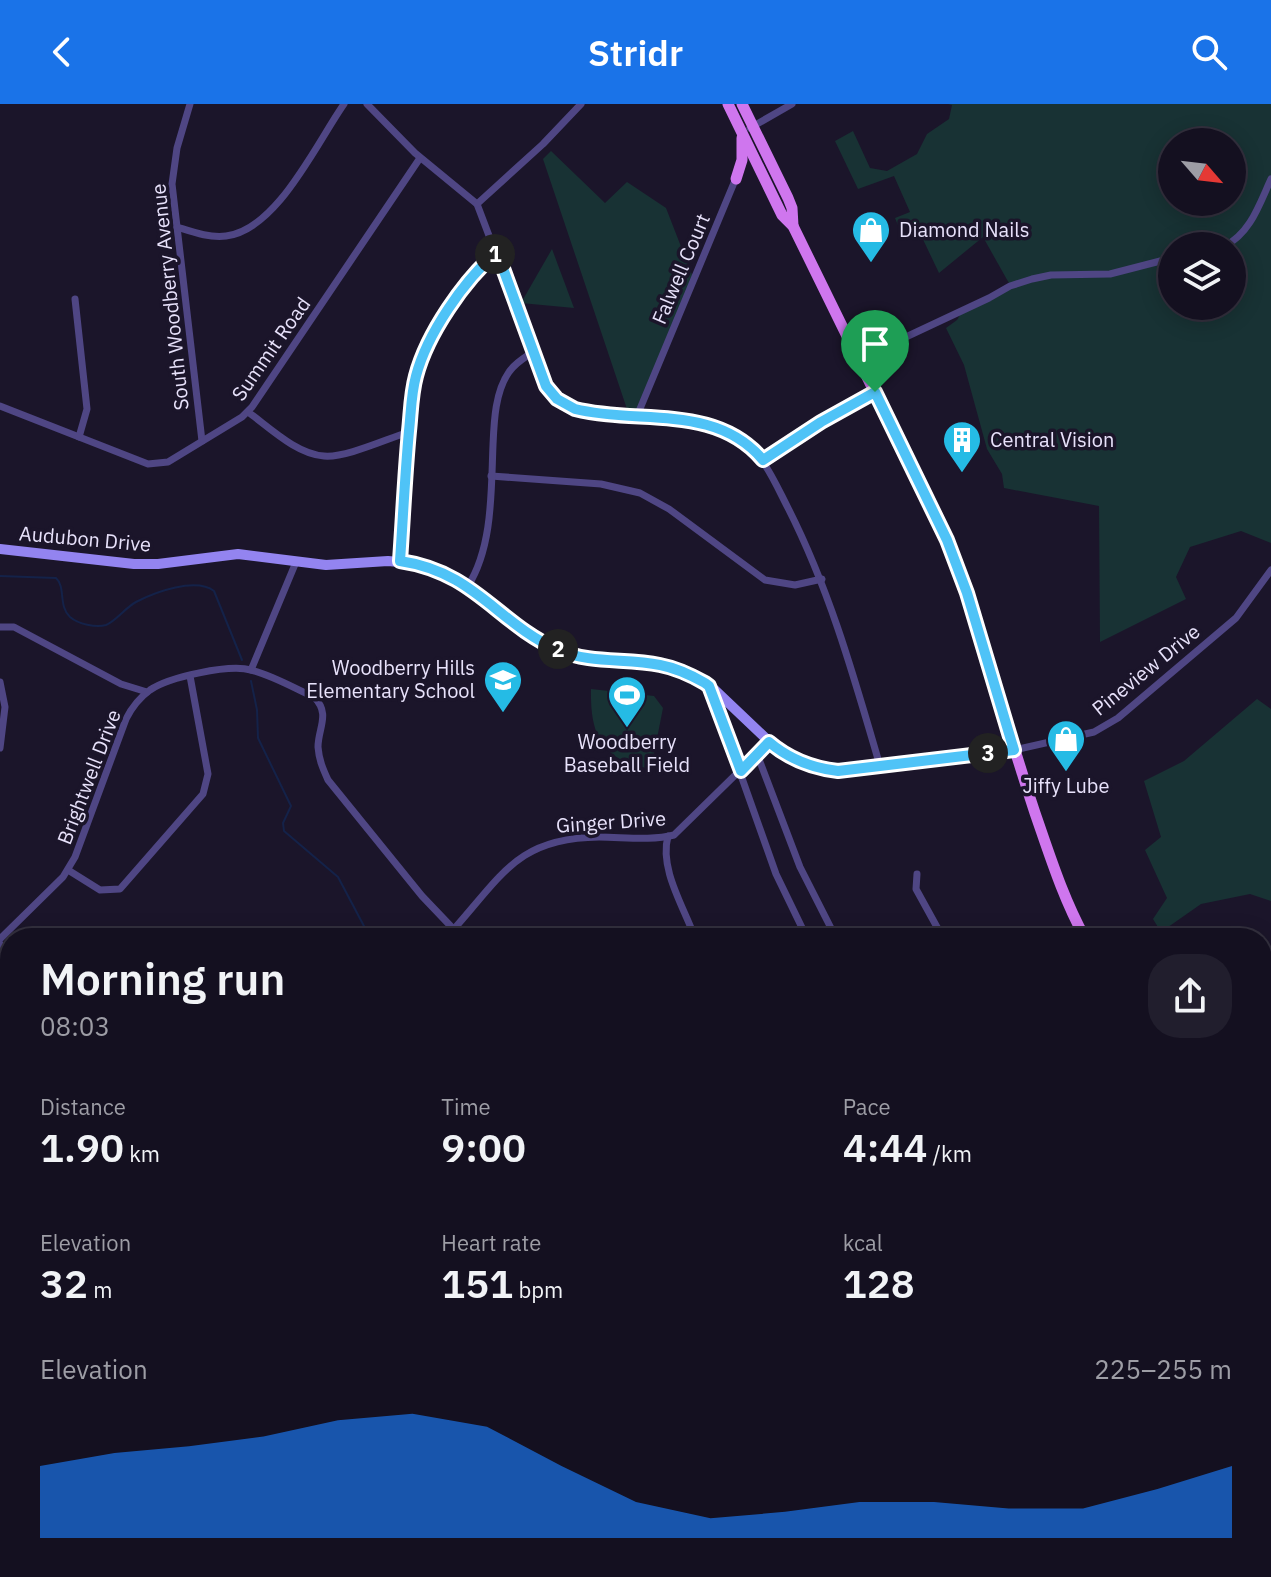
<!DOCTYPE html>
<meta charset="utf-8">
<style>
:root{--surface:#141020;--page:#211e2d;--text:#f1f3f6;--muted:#9d9da5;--line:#33303e;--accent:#1a73e8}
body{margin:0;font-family:"IBM Plex Sans",sans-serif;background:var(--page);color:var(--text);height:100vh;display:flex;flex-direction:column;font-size:30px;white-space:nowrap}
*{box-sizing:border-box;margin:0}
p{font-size:26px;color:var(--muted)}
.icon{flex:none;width:44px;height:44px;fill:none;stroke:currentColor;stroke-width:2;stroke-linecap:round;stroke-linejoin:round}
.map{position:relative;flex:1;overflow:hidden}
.side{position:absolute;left:0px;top:824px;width:1272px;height:650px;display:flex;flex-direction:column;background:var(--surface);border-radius:32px 32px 0 0;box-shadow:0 4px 20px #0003,0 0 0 2px var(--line)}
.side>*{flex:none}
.needle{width:52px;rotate:118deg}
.controls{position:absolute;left:1158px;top:24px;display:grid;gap:16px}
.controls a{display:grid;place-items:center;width:88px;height:88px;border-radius:50%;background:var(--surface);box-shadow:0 4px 20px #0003,0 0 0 2px var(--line);font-size:40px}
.pin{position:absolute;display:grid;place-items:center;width:68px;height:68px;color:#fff;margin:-82px -34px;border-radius:50% 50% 50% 0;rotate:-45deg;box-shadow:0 0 8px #0007}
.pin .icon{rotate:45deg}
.km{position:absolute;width:40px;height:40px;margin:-20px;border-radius:50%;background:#222;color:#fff;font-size:22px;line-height:40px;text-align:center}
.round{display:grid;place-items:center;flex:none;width:84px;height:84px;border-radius:32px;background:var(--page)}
.overview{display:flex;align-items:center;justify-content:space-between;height:136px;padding:0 40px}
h1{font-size:44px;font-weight:600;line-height:60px}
.stats{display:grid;grid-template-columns:repeat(3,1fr);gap:12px;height:136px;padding:8px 40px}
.stats div{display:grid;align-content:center}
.stats b{font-size:40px;font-weight:600}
.stats small{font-size:22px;font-weight:400}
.stats p{font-size:22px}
.chart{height:224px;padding:16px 40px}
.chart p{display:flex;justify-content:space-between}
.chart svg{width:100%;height:144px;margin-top:8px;fill:var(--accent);opacity:.7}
header{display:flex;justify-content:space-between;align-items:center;height:104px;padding:0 40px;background:var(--accent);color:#fff;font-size:36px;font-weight:600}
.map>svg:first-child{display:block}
.green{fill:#183234;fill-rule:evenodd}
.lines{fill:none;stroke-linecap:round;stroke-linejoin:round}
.stream{stroke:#142249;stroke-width:2}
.street{stroke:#4f4684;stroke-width:7}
.secondary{stroke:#9384f0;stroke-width:10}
.primary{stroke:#cf76ee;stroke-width:11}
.route-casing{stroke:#fff;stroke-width:16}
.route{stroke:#4fc3f7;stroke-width:10}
.labels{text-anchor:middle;stroke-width:7;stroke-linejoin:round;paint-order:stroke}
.poi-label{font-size:20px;fill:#e8e2fb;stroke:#1b152a;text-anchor:start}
.street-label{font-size:20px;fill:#e8e2fb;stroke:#1b152a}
</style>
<header><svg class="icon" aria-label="back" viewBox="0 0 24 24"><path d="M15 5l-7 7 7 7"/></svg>Stridr<svg class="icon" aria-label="search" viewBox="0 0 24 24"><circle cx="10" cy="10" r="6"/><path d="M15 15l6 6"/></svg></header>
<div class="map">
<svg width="1271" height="1473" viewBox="0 0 1271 1473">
<rect width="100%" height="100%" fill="#1b152a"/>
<!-- green -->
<g class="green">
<path d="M948,0H1271V439L1241,427L1190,443L1176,473L1186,495L1100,538L1099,402L1004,384L1002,370L987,345L964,261L946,224L957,216L963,206L1010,181L983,133L939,169L918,125L902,131L895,114L910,108L894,72L858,85L835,37L853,27L870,64L887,67L917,50L927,30L949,15L952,1ZM1172,38H1232V98H1172ZM1172,142H1232V202H1172Z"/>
<polygon points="551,47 605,99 627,78 666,104 694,176 637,312 629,311 543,55"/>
<polygon points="552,145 574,204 521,199"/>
<path d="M591,585L654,592L663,604L651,665C602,656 590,632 591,585Z"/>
<polygon points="1257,595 1271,605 1271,797 1250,790 1201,800 1161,828 1153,815 1167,794 1145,746 1161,733 1144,677 1184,657"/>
</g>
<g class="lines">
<!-- stream -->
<g class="stream">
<path d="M0,472L56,474C66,483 58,502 70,513C78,520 96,524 106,521C116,517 125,504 136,498C155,488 196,473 214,487L242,556"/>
<polyline points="251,577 257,606 258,634 291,702 283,719 284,727 338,773 365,824 380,834"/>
<polyline points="924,1464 927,1473"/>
</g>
<!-- street -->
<g class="street">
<polyline points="190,0 177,44 172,80 202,337"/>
<path d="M367,0L415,49L477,100L546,282C578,331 685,300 735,331C763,348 774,377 788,404C830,487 854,573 880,662"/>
<polyline points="750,24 792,0"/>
<polyline points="477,100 543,40 581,0"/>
<path d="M177,123C193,128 209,134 226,132C277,126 316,40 344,0"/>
<path d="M1225,142C1251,128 1259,101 1271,75"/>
<polyline points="75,195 87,305 79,333"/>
<polyline points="859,255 989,194 1010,182 1032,175 1051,171 1110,170 1172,154"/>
<polyline points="0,302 148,360 168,358 242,313 252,303 420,54"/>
<path d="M248,308C269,323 296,350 324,352C346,354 386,335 409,328"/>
<polyline points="637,312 736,74"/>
<polyline points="763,356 821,318 875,288"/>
<polyline points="491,372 601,380 640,389 669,405 765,476 795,481 822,475"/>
<path d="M400,457C403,414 405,370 409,327C411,309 411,290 416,272C427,230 464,176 497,148"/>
<path d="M468,482C493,442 491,387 493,341C494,318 495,288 509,268C515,259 524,254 533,248"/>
<polyline points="0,523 14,523 121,580 147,588"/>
<polyline points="251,566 296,458"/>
<polyline points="0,578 5,603 0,644"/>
<polyline points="710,584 776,770 807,834"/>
<polyline points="1014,646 1094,628 1118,614 1236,514 1271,466"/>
<polyline points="757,650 800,763 836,834"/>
<path d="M668,732C659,765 684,803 695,834"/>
<polyline points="68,766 100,786 120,785 203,690 208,670 190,572"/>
<polyline points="917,770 916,785 943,834"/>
<path d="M453,826C503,770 518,734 599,733C623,733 651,737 674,731L769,638"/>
<path d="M0,835L63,773L75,753L126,615C132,603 139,594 150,586C169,573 229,560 251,566C272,571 294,584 314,593C331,610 318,624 318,643C319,656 323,665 328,676L422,792L462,834"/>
<polyline points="0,840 10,853"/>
<polyline points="0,963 10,947"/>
<polyline points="1262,1069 1271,1078"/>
<polyline points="1262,1410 1271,1413"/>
<polyline points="105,1473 115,1464"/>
<polyline points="592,1473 597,1464"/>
<polyline points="715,1473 717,1464"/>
<polyline points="831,1473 835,1464"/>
<polyline points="991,1473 996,1464"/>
</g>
<!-- secondary -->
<g class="secondary">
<polyline points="0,445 134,460 158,460 238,450 326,461 388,457 410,459 437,466 468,482 533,532 561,547 605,557 662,561 689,570 715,586 775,643 812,662 850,667 931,654 1014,646"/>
<polyline points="0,1007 10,1014"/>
<polyline points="0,1449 10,1450"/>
<polyline points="172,1464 268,1473"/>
<polyline points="507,1464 524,1473"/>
</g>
<!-- primary -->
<g class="primary">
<path d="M728,0L782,111L793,122L947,436C981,526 1005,619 1035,709C1050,752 1063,794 1085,834"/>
<polyline points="742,0 788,94 792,104 793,122"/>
<polyline points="736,75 742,56 742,34"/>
<polyline points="1262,1012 1271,1016"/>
</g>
</g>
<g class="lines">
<!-- route casing -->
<g class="route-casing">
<path id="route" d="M497,148L546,282L557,295L575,305C639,321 715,299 763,356L821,318L875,288L947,436L967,489L1014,646L838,667C812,664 789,655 769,638L741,667L709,582L705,579C691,571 676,564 660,561C626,554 591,560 558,546C497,519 475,468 400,457C403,414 405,370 409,327C411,309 411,290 416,272C427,230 464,176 497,148Z"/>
</g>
<!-- route -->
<use href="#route" class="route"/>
</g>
<!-- icons -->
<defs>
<g id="shop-pin" transform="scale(2)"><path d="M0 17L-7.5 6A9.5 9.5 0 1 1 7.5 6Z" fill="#25bbe5" stroke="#1b152a"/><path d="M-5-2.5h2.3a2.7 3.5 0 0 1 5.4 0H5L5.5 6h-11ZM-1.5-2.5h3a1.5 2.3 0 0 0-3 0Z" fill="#fff"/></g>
<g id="building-pin" transform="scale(2)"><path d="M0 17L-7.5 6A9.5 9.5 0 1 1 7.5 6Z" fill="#25bbe5" stroke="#1b152a"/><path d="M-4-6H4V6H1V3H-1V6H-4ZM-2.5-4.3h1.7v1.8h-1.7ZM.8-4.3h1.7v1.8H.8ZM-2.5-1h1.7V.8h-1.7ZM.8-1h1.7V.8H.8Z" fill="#fff"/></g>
<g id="school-pin" transform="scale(2)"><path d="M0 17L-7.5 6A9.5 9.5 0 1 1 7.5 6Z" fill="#25bbe5" stroke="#1b152a"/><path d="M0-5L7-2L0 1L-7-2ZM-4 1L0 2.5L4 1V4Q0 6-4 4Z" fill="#fff"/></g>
<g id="stadium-pin" transform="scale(2)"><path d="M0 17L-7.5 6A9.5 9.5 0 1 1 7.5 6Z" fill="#25bbe5" stroke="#1b152a"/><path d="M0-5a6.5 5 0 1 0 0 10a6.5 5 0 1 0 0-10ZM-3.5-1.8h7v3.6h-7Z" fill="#fff"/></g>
</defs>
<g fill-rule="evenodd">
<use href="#shop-pin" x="871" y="126"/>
<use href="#building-pin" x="962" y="336"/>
<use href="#school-pin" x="503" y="576"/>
<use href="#stadium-pin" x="627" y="591"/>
<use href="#shop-pin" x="1066" y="635"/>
</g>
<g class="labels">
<!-- poi labels -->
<g class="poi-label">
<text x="899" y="133">Diamond Nails</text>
<text x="990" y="343">Central Vision</text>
<text x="475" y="571" text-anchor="end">Woodberry Hills<tspan x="475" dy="23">Elementary School</tspan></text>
<text x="627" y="645" text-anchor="middle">Woodberry<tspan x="627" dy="23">Baseball Field</tspan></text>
<text x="1066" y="689" text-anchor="middle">Jiffy Lube</text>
</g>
<!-- street labels -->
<g class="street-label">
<text transform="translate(681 165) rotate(-67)" y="7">Falwell Court</text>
<text transform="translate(170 193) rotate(-96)" y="7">South Woodberry Avenue</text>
<text transform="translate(271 245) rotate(-55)" y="7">Summit Road</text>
<text transform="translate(85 435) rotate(5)" y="7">Audubon Drive</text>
<text transform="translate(1146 566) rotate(-39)" y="7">Pineview Drive</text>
<text transform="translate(89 673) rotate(-69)" y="7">Brightwell Drive</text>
<text transform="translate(611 718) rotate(-4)" y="7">Ginger Drive</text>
</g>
</g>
</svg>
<div class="controls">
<a><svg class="needle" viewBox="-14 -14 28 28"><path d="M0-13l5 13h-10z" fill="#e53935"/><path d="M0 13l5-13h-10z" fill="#9d9da5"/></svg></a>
<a><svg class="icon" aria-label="layers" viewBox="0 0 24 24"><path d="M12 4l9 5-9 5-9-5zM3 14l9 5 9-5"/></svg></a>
</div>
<div class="pin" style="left:875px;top:288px;background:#1e9e55"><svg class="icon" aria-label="arrive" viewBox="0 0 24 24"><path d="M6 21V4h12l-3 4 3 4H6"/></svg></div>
<b class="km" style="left:495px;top:150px">1</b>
<b class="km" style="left:558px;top:545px">2</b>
<b class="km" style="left:988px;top:649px">3</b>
<section class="side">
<div class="overview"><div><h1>Morning run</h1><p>08:03</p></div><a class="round"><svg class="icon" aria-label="share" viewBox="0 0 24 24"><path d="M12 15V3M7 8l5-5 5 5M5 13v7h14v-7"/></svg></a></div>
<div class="stats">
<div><p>Distance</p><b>1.90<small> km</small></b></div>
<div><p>Time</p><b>9:00</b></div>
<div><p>Pace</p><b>4:44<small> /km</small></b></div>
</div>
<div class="stats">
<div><p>Elevation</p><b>32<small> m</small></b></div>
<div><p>Heart rate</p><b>151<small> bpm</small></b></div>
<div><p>kcal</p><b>128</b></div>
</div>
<div class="chart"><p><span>Elevation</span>225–255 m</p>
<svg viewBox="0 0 160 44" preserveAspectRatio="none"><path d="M0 44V22L10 18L20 16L30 13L40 8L50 6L60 10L70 22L80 33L90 38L100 36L110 33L120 33L130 35L140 35L150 29L160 22V44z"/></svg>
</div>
</section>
</div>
